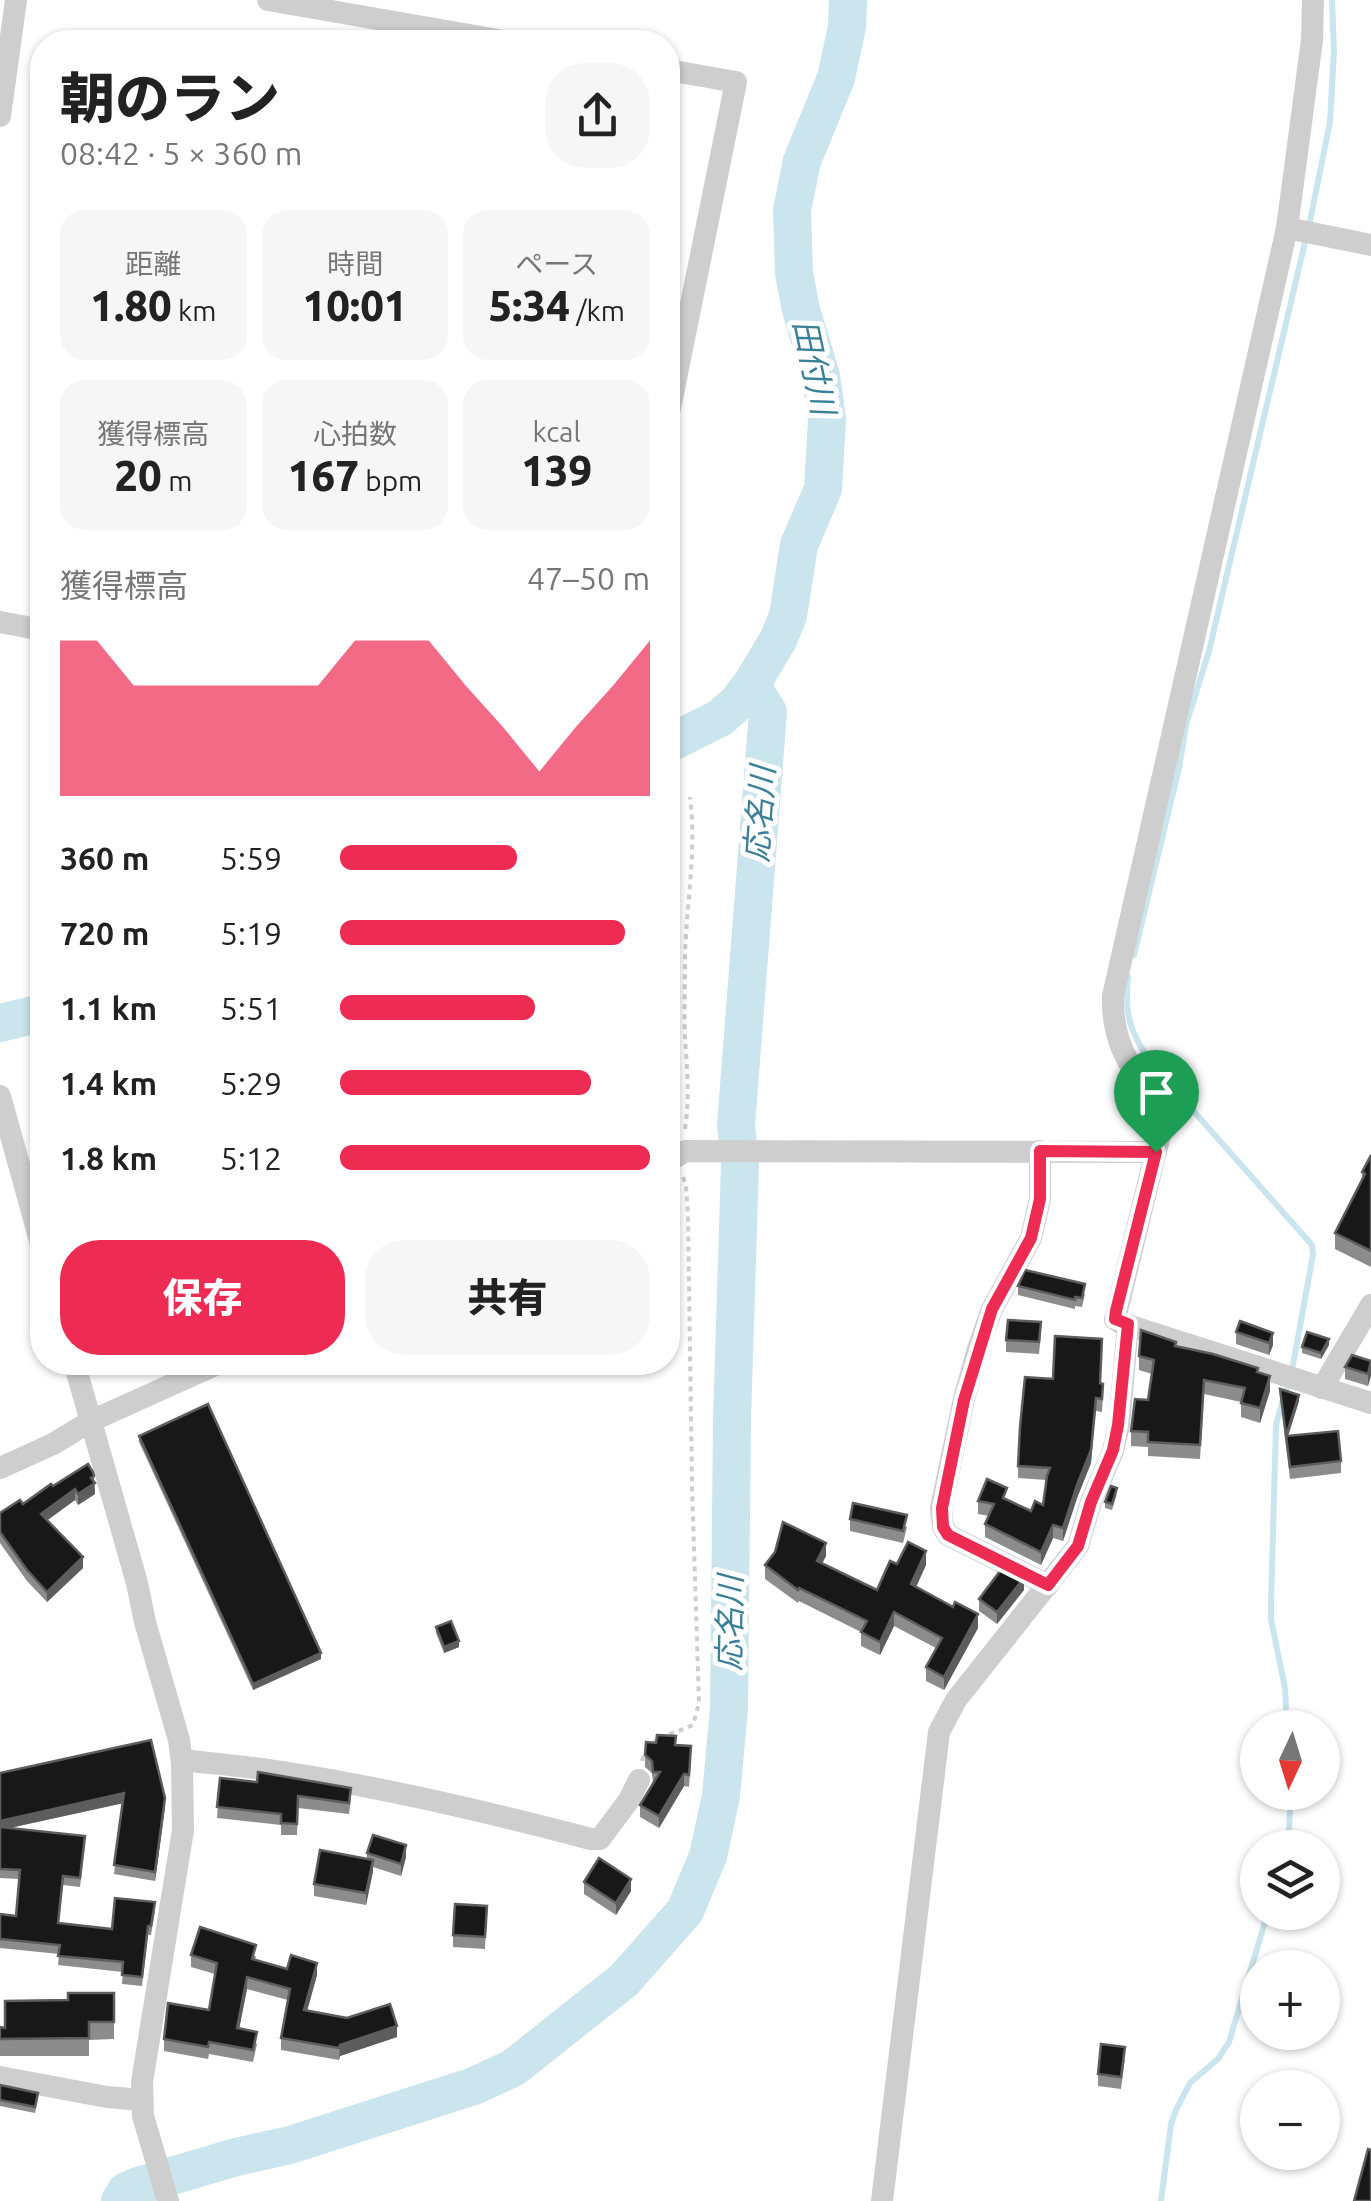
<!DOCTYPE html>
<html lang="ja">
<meta charset="utf-8">
<style>
:root{--surface:#fff;--page:#f6f6f6;--text:#222;--muted:#767676;--accent:#ee2c53}
body{margin:0;font-family:Ubuntu,"Noto Sans JP",sans-serif;background:var(--page);color:var(--text);height:100vh;display:flex;flex-direction:column;font-size:38px;white-space:nowrap}
*{box-sizing:border-box;margin:0}
p{font-size:32px;color:var(--muted)}
.icon{flex:none;width:55px;height:55px;fill:none;stroke:currentColor;stroke-width:2;stroke-linecap:round;stroke-linejoin:round}
.map{position:relative;flex:1;overflow:hidden}
.sheet{position:absolute;left:30px;top:30px;width:650px;height:1345px;display:flex;flex-direction:column;background:var(--surface);border-radius:40px;box-shadow:0 2px 8px #0004}
.sheet>*{flex:none}
.needle{width:65px;rotate:184deg}
.controls{position:absolute;left:1240px;top:1710px;display:grid;gap:20px}
.controls a{display:grid;place-items:center;width:100px;height:100px;border-radius:50%;background:var(--surface);box-shadow:0 2px 8px #0004;font-size:50px}
.pin{position:absolute;display:grid;place-items:center;width:85px;height:85px;color:#fff;margin:-102px -42px;border-radius:50% 50% 50% 0;rotate:-45deg;box-shadow:0 0 10px #0007}
.pin .icon{rotate:45deg}
.round{display:grid;place-items:center;flex:none;width:105px;height:105px;border-radius:40px;background:var(--page)}
.summary{display:flex;align-items:center;justify-content:space-between;height:170px;padding:0 30px}
h1{font-size:55px;font-weight:800;line-height:75px}
.metrics{display:grid;grid-template-columns:repeat(3,1fr);gap:15px;height:170px;padding:10px 30px}
.metrics div{display:grid;align-content:center;border-radius:25px;background:var(--page);text-align:center}
.metrics b{font-size:42px;font-weight:800}
.metrics small{font-size:28px;font-weight:400}
.metrics p{font-size:28px}
.chart{height:280px;padding:20px 30px}
.chart p{display:flex;justify-content:space-between}
.chart svg{width:100%;height:180px;margin-top:10px;fill:var(--accent);opacity:.7}
.button{display:flex;gap:20px;margin-top:auto;padding:20px 30px}
.button a{flex:1;height:115px;border-radius:40px;background:var(--accent);color:#fff;font-size:40px;font-weight:800;line-height:115px;text-align:center}
.button a+a{background:var(--page);color:var(--text)}
ul{padding:0 30px;list-style:none;font-size:32px}
li{display:grid;grid-template-columns:160px 120px 1fr;align-items:center;height:75px}
li i{height:25px;border-radius:12px;background:var(--accent)}
.map>svg:first-child{display:block}
.lines{fill:none;stroke-linecap:round;stroke-linejoin:round}
.stream{stroke:#cae5ee;stroke-width:6}
.river{stroke:#cae5ee;stroke-width:38}
.path{stroke:#cecece;stroke-width:4;stroke-dasharray:5 5;stroke-linecap:butt}
.minor{stroke:#cecece;stroke-width:22}
.wall{fill:#8c8c8c}
.shaded-wall{fill:#5d5d5d}
.building{fill:#181818;stroke:#5d5d5d;stroke-width:2.5}
.route-casing{stroke:#fff;stroke-width:20}
.route{stroke:#ee2c53;stroke-width:12}
.labels{text-anchor:middle;stroke-width:10;stroke-linejoin:round;paint-order:stroke}
.water-label{font-size:32px;font-style:italic;fill:#397f98;stroke:#fff}
</style>
<div class="map">
<svg width="1371" height="2201" viewBox="0 0 1371 2201">
<rect width="100%" height="100%" fill="#fff"/>
<g class="lines">
<!-- stream -->
<g class="stream">
<polyline points="1309,226 1330,122 1334,51 1332,0"/>
<polyline points="1134,955 1179,768 1186,725 1209,651 1306,238"/>
<path d="M1128,977C1124,1015 1130,1032 1151,1063L1312,1245L1313,1255L1292,1370"/>
<polyline points="1287,1728 1285,1688 1271,1619 1271,1604 1276,1425 1288,1382"/>
<polyline points="1288,1848 1291,1792"/>
<polyline points="1161,2201 1171,2124 1176,2110 1190,2083 1218,2059 1229,2042 1268,1912"/>
</g>
<!-- river -->
<g class="river">
<polyline points="668,744 720,718 737,703 751,685 778,640 788,616 799,545 823,489 827,419 821,376 801,310 794,273 792,210 802,161 836,78 847,27 848,0"/>
<polyline points="0,1023 42,1013"/>
<polyline points="120,2201 126,2191 138,2186 236,2157 290,2145 474,2086 513,2068 624,1980 685,1911 708,1856 721,1796 729,1708 732,1420 740,1164 736,1125 768,712 751,685"/>
</g>
<!-- path -->
<g class="path">
<path d="M685,1129C690,1099 687,1067 685,1037C684,1011 685,985 685,959C686,905 697,852 690,797"/>
<path d="M642,1761C648,1736 672,1735 693,1725L699,1703L692,1486L688,1216L686,1185L683,1177"/>
</g>
<!-- minor -->
<g class="minor">
<polyline points="268,0 509,42"/>
<path d="M1313,0L1312,40L1287,228L1113,996C1112,1027 1121,1055 1140,1079C1149,1090 1159,1097 1166,1110L1115,1319L1121,1323L1371,1403"/>
<polyline points="668,70 736,82 668,418"/>
<polyline points="0,116 16,0"/>
<polyline points="1287,228 1371,245"/>
<polyline points="0,622 42,630"/>
<polyline points="0,1096 42,1248"/>
<polyline points="1040,1151 1040,1199 1031,1238 992,1309 978,1349 964,1399 941,1508 943,1527 948,1535 1048,1585"/>
<polyline points="668,1162 685,1151 1156,1152"/>
<polyline points="74,1362 137,1583 145,1622 179,1740 182,1764 183,1830 142,2082 143,2116 168,2201"/>
<polyline points="1322,1388 1371,1305"/>
<polyline points="0,1468 53,1444 91,1421 222,1362"/>
<path d="M182,1760C217,1764 254,1767 289,1773C391,1789 492,1813 591,1839H600L629,1800L639,1780"/>
<polyline points="0,2077 107,2097 142,2100"/>
<polyline points="882,2201 939,1732 956,1700 1078,1546 1091,1502 1113,1451 1119,1425 1128,1325"/>
</g>
</g>
<!-- wall -->
<g class="wall">
<polygon points="1371,1155 1371,1267 1335,1249 1335,1233 1362,1180 1362,1172"/>
<polygon points="1018,1286 1085,1294 1082,1307 1075,1306 1075,1309 1018,1295"/>
<polygon points="1236,1332 1273,1333 1273,1345 1269,1355 1236,1344"/>
<polygon points="1041,1334 1039,1354 1006,1352 1006,1340"/>
<polygon points="1329,1345 1321,1359 1302,1353 1302,1347"/>
<polygon points="1176,1346 1258,1373 1270,1391 1260,1423 1241,1417 1241,1402 1204,1394 1200,1459 1148,1456 1148,1447 1131,1446 1131,1431 1148,1400 1152,1374 1139,1370 1139,1356"/>
<polygon points="1371,1361 1368,1386 1345,1379 1345,1367"/>
<polygon points="1100,1383 1103,1396 1102,1412 1096,1411 1091,1463 1077,1498 1063,1541 1053,1538 1041,1565 985,1537 985,1524 989,1516 978,1514 978,1501 1007,1500 1031,1511 1043,1505 1046,1480 1018,1478 1018,1466"/>
<polygon points="1280,1395 1299,1401 1288,1436 1341,1461 1341,1473 1290,1479"/>
<polygon points="139,1436 321,1659 253,1690 139,1442"/>
<polygon points="94,1482 95,1494 78,1505 75,1500 47,1520 83,1568 47,1602 27,1581 0,1543 0,1513 23,1504"/>
<polygon points="1117,1494 1112,1510 1105,1508 1105,1502"/>
<polygon points="850,1519 907,1527 903,1543 850,1531"/>
<polygon points="826,1556 822,1563 877,1590 897,1564 926,1565 916,1587 978,1628 944,1690 926,1681 926,1667 936,1648 894,1626 880,1655 861,1646 861,1632 799,1601 798,1603 765,1579 765,1565"/>
<polygon points="1024,1590 997,1624 979,1611 979,1599"/>
<polygon points="436,1627 459,1647 444,1653 436,1633"/>
<polygon points="676,1745 691,1758 689,1787 684,1786 659,1828 640,1817 640,1805 653,1783 652,1773 645,1767 645,1755"/>
<polygon points="0,1773 165,1807 155,1881 114,1874 123,1803 10,1828 85,1845 80,1887 63,1885 59,1923 112,1929 155,1911 151,1935 148,1935 142,1986 122,1984 123,1972 58,1965 59,1954 0,1948 0,1914 16,1916 19,1879 0,1878"/>
<polygon points="220,1778 351,1799 349,1814 298,1808 297,1835 281,1835 281,1825 217,1818"/>
<polygon points="367,1853 406,1857 401,1876 373,1867 366,1905 314,1896 314,1884 367,1859"/>
<polygon points="584,1882 631,1891 616,1915 584,1894"/>
<polygon points="487,1906 485,1949 453,1947 453,1935"/>
<polygon points="191,1955 256,1956 255,1960 287,1969 317,1975 307,2011 397,2037 340,2056 339,2060 281,2050 281,2038 288,2000 247,1989 239,2029 257,2044 253,2062 209,2054 208,2059 164,2051 164,2039 209,2010 215,1974 191,1967"/>
<polygon points="114,1993 114,2039 89,2040 89,2056 0,2056 0,2027 5,2028"/>
<polygon points="1125,2059 1121,2089 1098,2086 1098,2074"/>
<polygon points="0,2085 38,2099 35,2113 0,2106"/>
</g>
<!-- shaded-wall -->
<g class="shaded-wall">
<polygon points="1273,1333 1273,1345 1269,1355 1269,1343"/>
<polygon points="1329,1339 1329,1345 1321,1359 1321,1353"/>
<polygon points="1371,1364 1371,1376 1368,1386 1368,1374"/>
<polygon points="1270,1376 1270,1391 1260,1423 1260,1408"/>
<polygon points="1299,1395 1299,1401 1286,1442 1286,1436"/>
<polygon points="1096,1398 1091,1463 1077,1498 1063,1541 1063,1528"/>
<polygon points="94,1476 95,1494 78,1505 78,1494"/>
<polygon points="75,1489 75,1500 41,1525 41,1514"/>
<polygon points="1053,1525 1053,1538 1041,1565 1041,1552"/>
<polygon points="826,1543 826,1556 817,1574 817,1561"/>
<polygon points="926,1551 926,1565 911,1598 911,1584"/>
<polygon points="83,1557 83,1568 47,1602 47,1592"/>
<polygon points="1024,1578 1024,1590 997,1624 997,1612"/>
<polygon points="894,1612 894,1626 880,1655 880,1642"/>
<polygon points="978,1614 978,1628 944,1690 944,1677"/>
<polygon points="459,1641 459,1647 444,1653 444,1647"/>
<polygon points="321,1653 321,1659 253,1690 253,1684"/>
<polygon points="684,1774 684,1786 659,1828 659,1816"/>
<polygon points="124,1793 124,1803 0,1830 0,1821"/>
<polygon points="165,1798 165,1807 155,1881 155,1872"/>
<polygon points="406,1845 406,1857 401,1876 401,1864"/>
<polygon points="373,1860 373,1872 366,1905 366,1893"/>
<polygon points="631,1879 631,1891 616,1915 616,1903"/>
<polygon points="317,1963 317,1975 304,2022 304,2010"/>
<polygon points="247,1977 247,1989 237,2040 237,2028"/>
<polygon points="397,2026 397,2037 340,2056 339,2060 340,2045"/>
</g>
<!-- building -->
<g class="building">
<polygon points="1371,1155 1371,1251 1335,1233 1365,1174 1362,1172"/>
<polygon points="1025,1270 1085,1284 1082,1298 1075,1297 1075,1300 1018,1286"/>
<polygon points="1008,1320 1041,1322 1039,1342 1006,1340"/>
<polygon points="1240,1321 1273,1333 1269,1343 1236,1332"/>
<polygon points="1141,1330 1176,1342 1175,1346 1213,1354 1258,1368 1257,1372 1270,1376 1260,1408 1241,1403 1245,1388 1204,1380 1200,1445 1148,1442 1148,1432 1131,1431 1135,1399 1148,1400 1154,1360 1139,1356"/>
<polygon points="1307,1332 1329,1339 1321,1353 1302,1347"/>
<polygon points="1055,1336 1102,1339 1100,1383 1103,1384 1102,1399 1096,1398 1091,1450 1077,1485 1063,1528 1053,1525 1041,1552 985,1524 994,1504 978,1501 987,1479 1007,1488 1003,1498 1031,1511 1035,1501 1043,1505 1047,1476 1050,1468 1018,1466 1020,1427 1025,1377 1053,1379"/>
<polygon points="1352,1355 1371,1361 1368,1374 1345,1367"/>
<polygon points="1280,1389 1299,1395 1286,1436"/>
<polygon points="208,1404 321,1653 253,1684 139,1436"/>
<polygon points="1338,1431 1341,1461 1290,1467 1286,1436"/>
<polygon points="88,1464 93,1472 94,1476 91,1478 95,1483 78,1494 75,1489 41,1514 83,1557 47,1592 27,1570 0,1532 0,1513 20,1500 23,1504 51,1484 53,1486"/>
<polygon points="1111,1486 1117,1488 1112,1504 1105,1502"/>
<polygon points="853,1503 907,1515 903,1531 850,1519"/>
<polygon points="783,1522 826,1543 817,1561 877,1590 890,1561 897,1564 908,1542 926,1551 911,1584 953,1607 955,1602 978,1614 944,1677 926,1667 942,1638 894,1612 880,1642 861,1632 867,1621 799,1588 798,1590 765,1565 775,1552"/>
<polygon points="1003,1567 1024,1578 997,1612 979,1599"/>
<polygon points="451,1621 459,1641 444,1647 436,1627"/>
<polygon points="657,1735 676,1736 675,1745 691,1746 689,1775 684,1774 659,1816 640,1805 660,1772 653,1772 652,1761 645,1755 646,1742 656,1743"/>
<polygon points="151,1740 165,1798 155,1872 114,1865 124,1793 0,1821 0,1773"/>
<polygon points="258,1772 351,1788 349,1803 298,1796 297,1824 281,1823 281,1814 217,1807 220,1778 257,1782"/>
<polygon points="0,1827 85,1836 80,1878 63,1876 58,1923 112,1929 115,1898 155,1902 151,1926 148,1926 142,1977 122,1975 123,1962 58,1956 60,1945 0,1939 0,1914 16,1916 20,1870 0,1869"/>
<polygon points="373,1835 406,1845 401,1864 367,1853"/>
<polygon points="320,1850 373,1860 366,1893 314,1884"/>
<polygon points="599,1858 631,1879 616,1903 584,1882"/>
<polygon points="455,1904 487,1906 485,1937 453,1935"/>
<polygon points="200,1927 256,1945 252,1959 287,1969 291,1955 317,1963 304,2010 347,2018 390,2004 397,2026 340,2045 339,2048 281,2038 290,1989 247,1977 237,2028 257,2032 253,2050 209,2042 208,2047 164,2039 168,2003 209,2010 217,1963 191,1955"/>
<polygon points="68,1993 114,1993 114,2022 89,2022 89,2038 0,2039 0,2027 5,2028 5,2001 68,2000"/>
<polygon points="1101,2044 1125,2047 1121,2077 1098,2074"/>
<polygon points="0,2085 38,2093 35,2107 0,2100"/>
<polygon points="1368,2149 1371,2150 1371,2201 1354,2201"/>
</g>
<g class="lines">
<!-- route casing -->
<g class="route-casing">
<polygon id="route" points="1040,1151 1156,1152 1116,1311 1115,1319 1128,1324 1118,1425 1113,1450 1091,1502 1078,1546 1048,1585 948,1535 943,1527 942,1508 964,1400 992,1309 1031,1238 1040,1199"/>
</g>
<!-- route -->
<use href="#route" class="route"/>
</g>
<g class="labels">
<!-- water labels -->
<g class="water-label">
<text transform="translate(814 367) rotate(78)" y="11">田付川</text>
<text transform="translate(760 814) rotate(-86)" y="11">応名川</text>
<text transform="translate(730 1623) rotate(-89)" y="11">応名川</text>
</g>
</g>
</svg>
<div class="controls">
<a><svg class="needle" viewBox="-14 -14 28 28"><path d="M0-13l5 13h-10z" fill="#e53935"/><path d="M0 13l5-13h-10z" fill="#767676"/></svg></a>
<a><svg class="icon" aria-label="layers" viewBox="0 0 24 24"><path d="M12 4l9 5-9 5-9-5zM3 14l9 5 9-5"/></svg></a>
<a>+</a>
<a>−</a>
</div>
<div class="pin" style="left:1156px;top:1152px;background:#1e9e55"><svg class="icon" aria-label="arrive" viewBox="0 0 24 24"><path d="M6 21V4h12l-3 4 3 4H6"/></svg></div>
<section class="sheet">
<div class="summary"><div><h1>朝のラン</h1><p>08:42 · 5 × 360 m</p></div><a class="round"><svg class="icon" aria-label="share" viewBox="0 0 24 24"><path d="M12 15V3M7 8l5-5 5 5M5 13v7h14v-7"/></svg></a></div>
<div class="metrics">
<div><p>距離</p><b>1.80<small> km</small></b></div>
<div><p>時間</p><b>10:01</b></div>
<div><p>ペース</p><b>5:34<small> /km</small></b></div>
</div>
<div class="metrics">
<div><p>獲得標高</p><b>20<small> m</small></b></div>
<div><p>心拍数</p><b>167<small> bpm</small></b></div>
<div><p>kcal</p><b>139</b></div>
</div>
<div class="chart"><p><span>獲得標高</span>47–50 m</p>
<svg viewBox="0 0 160 44" preserveAspectRatio="none"><path d="M0 44V6L10 6L20 17L30 17L40 17L50 17L60 17L70 17L80 6L90 6L100 6L110 17L120 27L130 38L140 27L150 17L160 6V44z"/></svg>
</div>
<ul>
<li><b>360 m</b>5:59<i style="width:57%"></i></li>
<li><b>720 m</b>5:19<i style="width:92%"></i></li>
<li><b>1.1 km</b>5:51<i style="width:63%"></i></li>
<li><b>1.4 km</b>5:29<i style="width:81%"></i></li>
<li><b>1.8 km</b>5:12<i style="width:100%"></i></li>
</ul>
<div class="button"><a>保存</a><a>共有</a></div>
</section>
</div>
